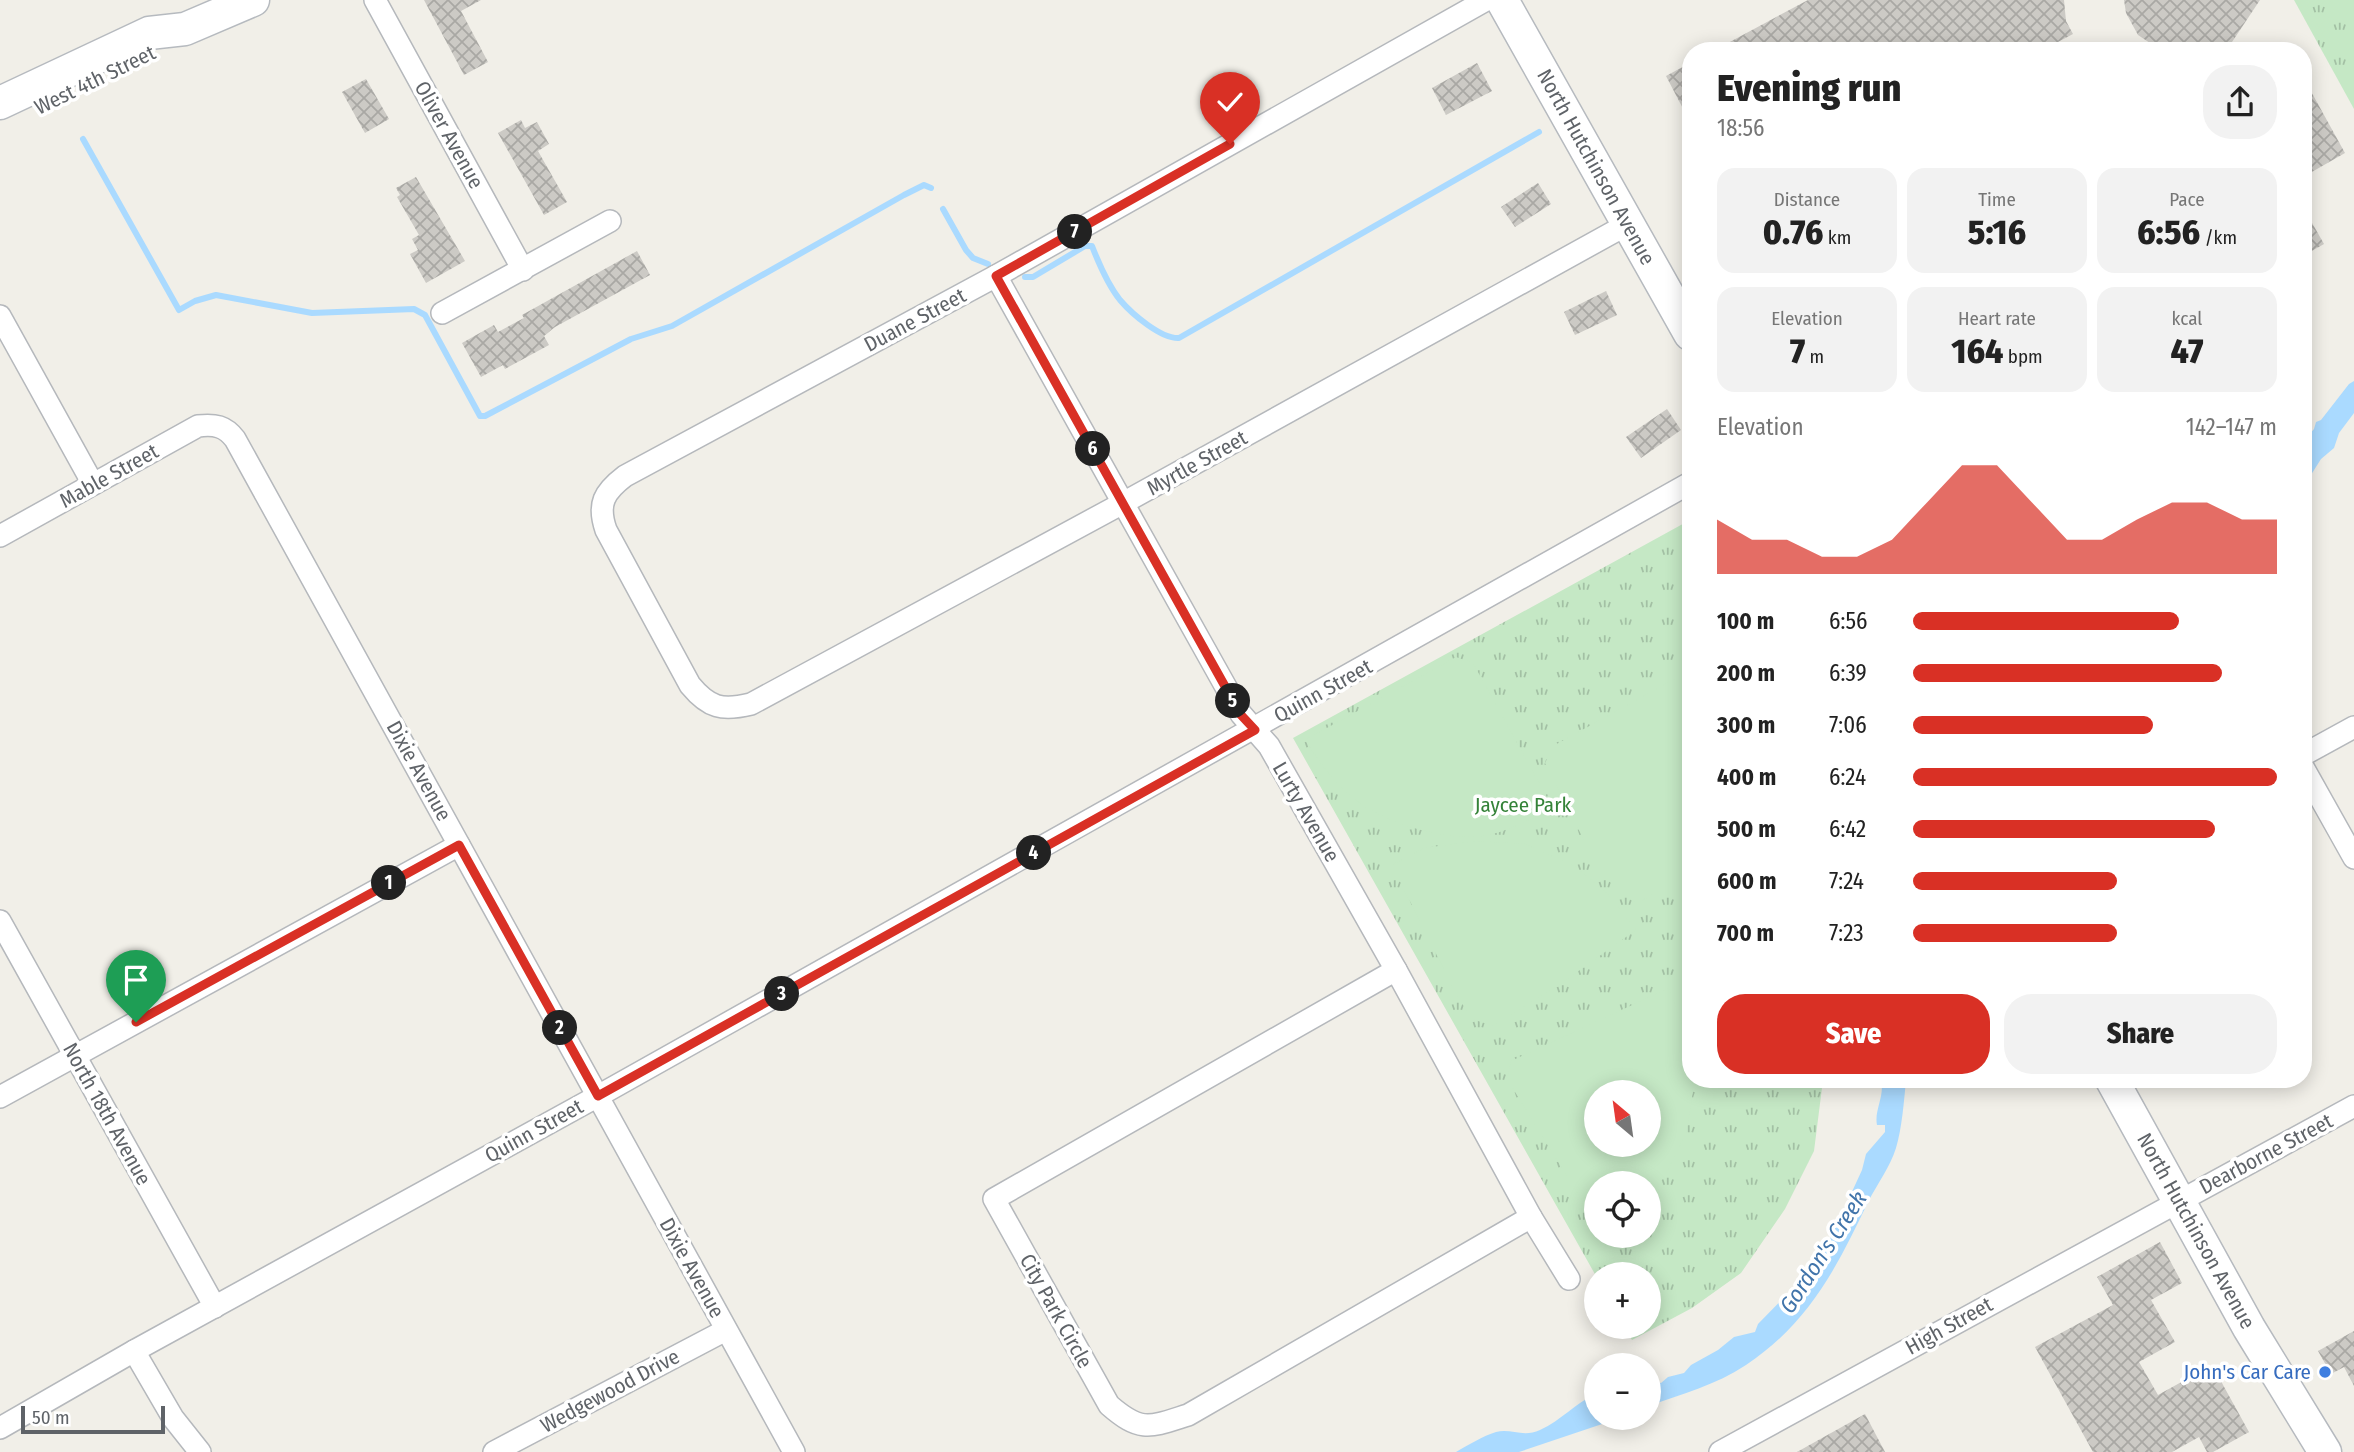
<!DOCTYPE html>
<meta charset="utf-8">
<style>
:root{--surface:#fff;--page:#f2f2f2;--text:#222;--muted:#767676;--accent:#d93025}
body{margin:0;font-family:"Fira Sans Condensed",sans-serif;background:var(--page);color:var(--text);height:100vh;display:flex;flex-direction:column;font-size:26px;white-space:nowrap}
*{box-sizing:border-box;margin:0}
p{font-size:23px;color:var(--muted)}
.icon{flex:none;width:38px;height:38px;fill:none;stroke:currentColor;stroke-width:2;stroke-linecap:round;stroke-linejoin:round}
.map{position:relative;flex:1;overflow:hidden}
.details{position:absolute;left:1682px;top:42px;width:630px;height:1046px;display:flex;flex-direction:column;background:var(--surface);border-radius:28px;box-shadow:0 4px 18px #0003}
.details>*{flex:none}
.needle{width:46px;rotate:331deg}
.buttons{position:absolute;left:1584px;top:1080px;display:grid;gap:14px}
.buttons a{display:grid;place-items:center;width:77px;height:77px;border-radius:50%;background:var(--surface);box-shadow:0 4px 18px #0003;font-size:35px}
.scale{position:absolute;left:21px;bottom:18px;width:144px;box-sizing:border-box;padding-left:7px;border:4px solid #5f6368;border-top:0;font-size:19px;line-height:24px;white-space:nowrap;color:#5f6368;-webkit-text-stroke:5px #fff;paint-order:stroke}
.pin{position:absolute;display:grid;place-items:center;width:60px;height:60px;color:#fff;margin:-72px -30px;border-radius:50% 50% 50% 0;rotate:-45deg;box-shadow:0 0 7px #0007}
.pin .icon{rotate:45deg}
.km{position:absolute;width:35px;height:35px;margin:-18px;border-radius:50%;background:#222;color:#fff;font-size:19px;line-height:35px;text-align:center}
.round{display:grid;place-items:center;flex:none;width:74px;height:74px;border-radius:28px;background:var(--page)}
.overview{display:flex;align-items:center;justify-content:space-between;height:119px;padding:0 35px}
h1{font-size:38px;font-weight:800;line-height:52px}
.metrics{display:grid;grid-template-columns:repeat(3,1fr);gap:10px;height:119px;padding:7px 35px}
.metrics div{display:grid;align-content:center;border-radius:18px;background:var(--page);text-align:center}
.metrics b{font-size:35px;font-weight:800}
.metrics small{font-size:19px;font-weight:400}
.metrics p{font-size:19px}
.chart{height:196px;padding:14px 35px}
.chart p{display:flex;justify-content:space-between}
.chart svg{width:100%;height:126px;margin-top:7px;fill:var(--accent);opacity:.7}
.primary-button{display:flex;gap:14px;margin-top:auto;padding:14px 35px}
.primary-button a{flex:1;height:80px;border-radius:28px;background:var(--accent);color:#fff;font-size:28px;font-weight:800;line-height:80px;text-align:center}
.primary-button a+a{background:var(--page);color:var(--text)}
ul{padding:0 35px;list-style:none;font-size:23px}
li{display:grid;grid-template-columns:112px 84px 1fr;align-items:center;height:52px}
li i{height:18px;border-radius:9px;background:var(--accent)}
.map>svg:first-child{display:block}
.park{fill:url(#park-tufts);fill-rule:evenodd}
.pitch{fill:#c5e8c5;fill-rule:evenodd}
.water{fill:#aadaff}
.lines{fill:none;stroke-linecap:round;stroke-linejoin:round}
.stream{stroke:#aadaff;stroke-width:6}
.building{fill:url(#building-cross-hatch)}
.street-casing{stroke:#b5b8bc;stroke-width:24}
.secondary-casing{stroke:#b6babf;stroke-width:35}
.street{stroke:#fff;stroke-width:21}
.secondary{stroke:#fff;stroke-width:32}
.route-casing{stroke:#fff;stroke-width:14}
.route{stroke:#d93025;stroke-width:9}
.shop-dot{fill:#3f7fe0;stroke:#fff;stroke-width:2.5}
.labels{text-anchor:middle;stroke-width:7;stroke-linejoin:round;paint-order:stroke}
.street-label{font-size:21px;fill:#5f6368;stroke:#fff}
.park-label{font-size:21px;fill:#348238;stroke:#fff}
.shop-label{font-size:21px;fill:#366cbe;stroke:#fff;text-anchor:end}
.water-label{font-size:23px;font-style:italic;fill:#4174aa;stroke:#fff}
</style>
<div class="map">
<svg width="2354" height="1452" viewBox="0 0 2354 1452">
<defs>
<pattern id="park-tufts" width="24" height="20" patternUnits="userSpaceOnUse" patternTransform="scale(1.75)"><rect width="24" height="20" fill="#c5e8c5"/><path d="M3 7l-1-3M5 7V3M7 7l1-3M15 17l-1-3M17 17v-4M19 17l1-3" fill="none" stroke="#a3c0a4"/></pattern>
<pattern id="building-cross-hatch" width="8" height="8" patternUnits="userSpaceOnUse" patternTransform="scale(1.75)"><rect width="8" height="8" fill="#cccac5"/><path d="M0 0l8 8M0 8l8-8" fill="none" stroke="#a9a8a4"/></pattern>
</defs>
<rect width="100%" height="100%" fill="#f1efe8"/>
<!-- park -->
<g class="park">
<polygon points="2294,0 2354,0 2354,109"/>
<path d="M1690,520V1080H1823L1814,1151L1785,1209L1741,1273L1692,1308L1632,1340L1624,1327L1648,1326V1274H1596V1276L1293,738ZM1596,1092H1648V1144H1596ZM1596,1183H1648V1236H1596Z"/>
</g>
<!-- pitch -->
<g class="pitch">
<path d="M1456,657L1473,663L1553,808C1528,820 1501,836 1473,837C1433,838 1373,819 1345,791C1329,776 1317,758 1305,740Z"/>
<path d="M1690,674V864C1676,881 1656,894 1636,903L1629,899L1601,874L1545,763L1553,746L1671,681Z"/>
<polygon points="1475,841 1525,844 1576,867 1609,895 1636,930 1563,982 1493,1026 1472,1019 1456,994 1392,865 1424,848"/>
<path d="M1669,988L1690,1048L1693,1091L1686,1133L1665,1176L1649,1194L1648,1183H1596V1223L1507,1079L1511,1061ZM1596,1092H1648V1144H1596Z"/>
</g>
<!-- water -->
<g class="water">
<polygon points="2354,381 2354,413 2339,433 2334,448 2321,459 2309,478 2307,469 2303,472 2303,442 2314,429 2316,422 2321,420 2349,384"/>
<path d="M1881,1080H1906C1904,1101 1902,1128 1896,1148C1890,1167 1878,1183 1869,1200C1837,1267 1810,1322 1746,1365C1716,1385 1682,1394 1649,1406V1381L1661,1383L1668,1377L1684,1373L1691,1365L1718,1350L1734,1337L1755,1332L1758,1324L1796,1285L1808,1264L1829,1244L1832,1228L1844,1209L1862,1170L1866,1154L1885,1132V1125H1877C1874,1110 1885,1096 1881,1080Z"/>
<path d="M1596,1394V1418H1620L1519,1452H1456C1468,1445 1483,1436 1496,1432C1511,1428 1523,1438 1540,1430C1562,1420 1575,1403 1596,1394Z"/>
</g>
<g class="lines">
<!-- stream -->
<g class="stream">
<polyline points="83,139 179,310 195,301 216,295 312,313 414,309 425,315 480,416 485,416 631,339 672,326 904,195 924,185 931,188"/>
<polyline points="943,209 966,250 973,258 988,264"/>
<path d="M1025,277H1033L1085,246H1092C1099,264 1108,285 1120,300C1132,314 1161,339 1179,338L1539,132"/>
</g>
</g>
<!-- building -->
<g class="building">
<polygon points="424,0 481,0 461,11 488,62 464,75"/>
<polygon points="1808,0 2064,0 2066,21 2073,34 2041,51 1713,51"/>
<polygon points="2124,0 2260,0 2226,51 2162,51 2138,35 2126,13"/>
<polygon points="1477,63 1492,91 1446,115 1432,88"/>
<polygon points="1690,63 1690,122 1666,76"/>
<polygon points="2303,77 2345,153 2303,177"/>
<polygon points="366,79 389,119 365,133 342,92"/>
<polygon points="521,120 525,128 537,122 549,144 538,151 567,202 544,215 498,133"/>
<polygon points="416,177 465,261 426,283 410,254 418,250 412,239 419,235 397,197 400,195 396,188"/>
<polygon points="1538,183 1551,204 1515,227 1501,207"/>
<polygon points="2303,207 2324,244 2303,256"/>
<polygon points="637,251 650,275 555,327 544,336 549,345 505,369 503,365 481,377 462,343 494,325 498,332 524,318 522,315"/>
<polygon points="1606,291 1617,315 1575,335 1564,312"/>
<polygon points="1667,409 1681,430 1641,458 1626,437"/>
<polygon points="2160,1242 2182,1283 2151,1300 2175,1342 2139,1362 2158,1395 2212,1365 2249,1432 2213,1452 2207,1452 2199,1437 2172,1452 2093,1452 2035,1347 2113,1305 2097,1277"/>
<polygon points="2354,1331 2354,1386 2344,1367 2331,1374 2318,1351"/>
<polygon points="1865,1414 1885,1452 1797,1452"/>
</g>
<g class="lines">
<!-- street casing -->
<g class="street-casing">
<g id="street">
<polyline points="375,0 523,270"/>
<path d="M1486,0L996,276L625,476C604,492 597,504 606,530L690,685C709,708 722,711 751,704L1123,503L1628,224"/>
<polyline points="996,276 1241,714 1269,746 1396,970 1531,1217 1569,1279"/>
<polyline points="442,313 610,221"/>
<polyline points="0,316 93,484"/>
<path d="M0,536L198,426C215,424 225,426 235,439L794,1452"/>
<polyline points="2303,755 2354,727"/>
<polyline points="2303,767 2354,858"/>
<polyline points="0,921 215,1307"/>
<path d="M1396,970L994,1199L1109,1405C1141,1433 1150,1427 1188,1415L1531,1217"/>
<polyline points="0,1097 459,845"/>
<polyline points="134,1351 173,1418 200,1452"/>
<polyline points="0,1428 134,1351 598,1096 1690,483"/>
<polyline points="494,1452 726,1330"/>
<polyline points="1720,1452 2354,1106"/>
</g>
</g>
<!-- secondary casing -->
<g class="secondary-casing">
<g id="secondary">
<polyline points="1502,0 1690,334"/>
<polyline points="0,103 149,33 185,29 253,0"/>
<polyline points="2112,1080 2249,1328 2325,1452"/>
</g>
</g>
<!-- street -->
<use href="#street" class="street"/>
<!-- secondary -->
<use href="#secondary" class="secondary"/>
</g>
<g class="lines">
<!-- route casing -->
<g class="route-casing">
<polyline id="route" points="136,1022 459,845 598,1096 1255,730 1241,715 996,276 1230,144"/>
</g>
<!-- route -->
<use href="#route" class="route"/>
</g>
<!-- markers -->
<circle class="shop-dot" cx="2325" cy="1372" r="7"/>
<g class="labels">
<!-- street labels -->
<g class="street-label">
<text transform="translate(95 80) rotate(-26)" y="7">West 4th Street</text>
<text transform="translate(449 135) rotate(61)" y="7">Oliver Avenue</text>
<text transform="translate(1596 167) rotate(61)" y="7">North Hutchinson Avenue</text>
<text transform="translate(915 320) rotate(-28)" y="7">Duane Street</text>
<text transform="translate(1197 463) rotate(-29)" y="7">Myrtle Street</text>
<text transform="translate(109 476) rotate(-29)" y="7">Mable Street</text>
<text transform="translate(1323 691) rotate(-29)" y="7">Quinn Street</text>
<text transform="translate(419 771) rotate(61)" y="7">Dixie Avenue</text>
<text transform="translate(1306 812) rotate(60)" y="7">Lurty Avenue</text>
<text transform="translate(107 1114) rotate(61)" y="7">North 18th Avenue</text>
<text transform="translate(534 1131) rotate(-29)" y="7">Quinn Street</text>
<text transform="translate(2266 1154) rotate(-28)" y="7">Dearborne Street</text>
<text transform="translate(2196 1231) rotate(61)" y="7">North Hutchinson Avenue</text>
<text transform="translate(692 1268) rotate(61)" y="7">Dixie Avenue</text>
<text transform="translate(1056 1311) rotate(61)" y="7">City Park Circle</text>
<text transform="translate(1949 1326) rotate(-29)" y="7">High Street</text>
<text transform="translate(610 1391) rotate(-28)" y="7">Wedgewood Drive</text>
</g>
<!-- park labels -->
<g class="park-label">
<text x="1523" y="812">Jaycee Park</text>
</g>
<!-- shop labels -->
<g class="shop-label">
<text x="2311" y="1379">John's Car Care</text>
</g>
<!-- water labels -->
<g class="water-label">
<text transform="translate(1823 1252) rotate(-57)" y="8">Gordon's Creek</text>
</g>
</g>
</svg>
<div class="buttons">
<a><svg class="needle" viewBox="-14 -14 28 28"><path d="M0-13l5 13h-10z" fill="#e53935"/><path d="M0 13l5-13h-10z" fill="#767676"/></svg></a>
<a><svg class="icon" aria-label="locate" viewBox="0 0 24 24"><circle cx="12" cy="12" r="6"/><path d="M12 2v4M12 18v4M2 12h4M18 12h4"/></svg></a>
<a>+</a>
<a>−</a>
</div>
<div class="scale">50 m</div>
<div class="pin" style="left:136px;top:1022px;background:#1e9e55"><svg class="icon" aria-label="arrive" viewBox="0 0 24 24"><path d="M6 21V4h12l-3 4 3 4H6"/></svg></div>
<div class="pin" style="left:1230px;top:144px;background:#d93025"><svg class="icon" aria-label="check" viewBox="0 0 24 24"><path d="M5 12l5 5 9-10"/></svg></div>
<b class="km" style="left:389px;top:883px">1</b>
<b class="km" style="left:560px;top:1028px">2</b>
<b class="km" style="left:782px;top:994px">3</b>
<b class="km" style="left:1034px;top:853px">4</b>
<b class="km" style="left:1233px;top:701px">5</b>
<b class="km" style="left:1093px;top:449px">6</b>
<b class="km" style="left:1075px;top:232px">7</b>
<section class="details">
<div class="overview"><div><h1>Evening run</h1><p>18:56</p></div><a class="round"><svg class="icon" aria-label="share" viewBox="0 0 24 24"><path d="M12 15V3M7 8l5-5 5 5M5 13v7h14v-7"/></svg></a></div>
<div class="metrics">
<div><p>Distance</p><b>0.76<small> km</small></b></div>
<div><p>Time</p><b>5:16</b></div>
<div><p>Pace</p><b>6:56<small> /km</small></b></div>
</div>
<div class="metrics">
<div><p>Elevation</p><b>7<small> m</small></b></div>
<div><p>Heart rate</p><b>164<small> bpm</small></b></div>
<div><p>kcal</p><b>47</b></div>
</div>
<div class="chart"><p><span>Elevation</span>142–147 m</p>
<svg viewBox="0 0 160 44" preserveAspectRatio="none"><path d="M0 44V25L10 32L20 32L30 38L40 38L50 32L60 19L70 6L80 6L90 19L100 32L110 32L120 25L130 19L140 19L150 25L160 25V44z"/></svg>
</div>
<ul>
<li><b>100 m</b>6:56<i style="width:73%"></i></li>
<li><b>200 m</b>6:39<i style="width:85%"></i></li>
<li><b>300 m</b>7:06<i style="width:66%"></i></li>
<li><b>400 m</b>6:24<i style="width:100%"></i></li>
<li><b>500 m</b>6:42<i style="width:83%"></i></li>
<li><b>600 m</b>7:24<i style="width:56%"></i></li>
<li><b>700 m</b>7:23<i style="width:56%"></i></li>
</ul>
<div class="primary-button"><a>Save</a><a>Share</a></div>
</section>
</div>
